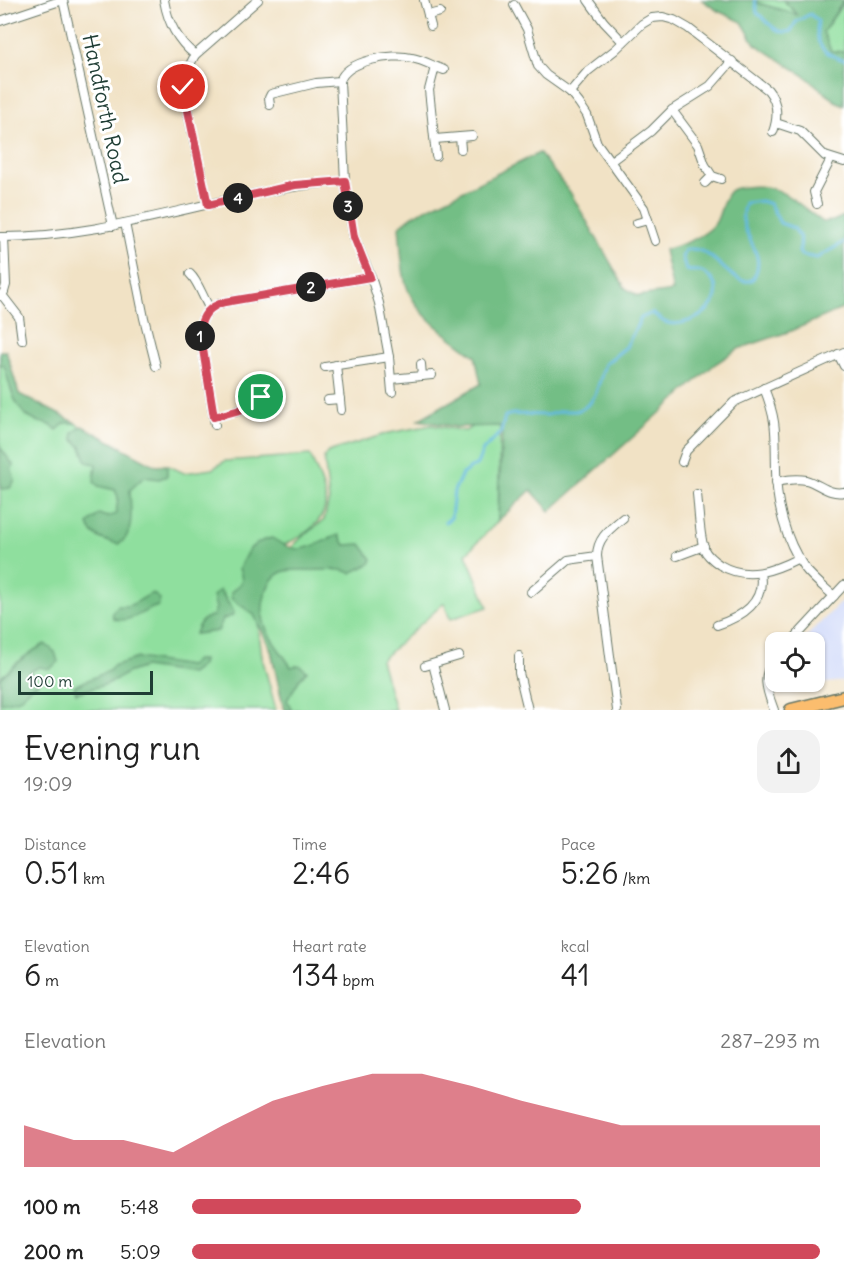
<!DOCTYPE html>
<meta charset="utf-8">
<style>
:root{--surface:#fff;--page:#f2f2f2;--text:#222;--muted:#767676;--accent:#d1495b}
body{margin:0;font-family:Delius,sans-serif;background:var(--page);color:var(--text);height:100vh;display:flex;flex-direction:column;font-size:22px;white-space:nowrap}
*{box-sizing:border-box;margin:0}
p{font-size:20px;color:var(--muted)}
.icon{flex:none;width:33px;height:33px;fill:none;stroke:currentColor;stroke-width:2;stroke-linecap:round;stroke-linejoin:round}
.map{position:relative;height:710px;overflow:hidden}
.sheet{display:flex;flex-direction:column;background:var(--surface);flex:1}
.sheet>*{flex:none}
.tools{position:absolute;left:765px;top:632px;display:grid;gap:12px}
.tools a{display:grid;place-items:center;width:60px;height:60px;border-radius:12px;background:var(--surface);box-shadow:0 2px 4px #0004;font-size:30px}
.scale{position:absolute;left:18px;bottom:15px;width:135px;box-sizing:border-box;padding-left:6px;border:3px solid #1f3d34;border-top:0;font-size:16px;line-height:21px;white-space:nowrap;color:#1f3d34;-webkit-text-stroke:4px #fff;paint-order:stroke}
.pin{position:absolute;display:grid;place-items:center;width:51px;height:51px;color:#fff;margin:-26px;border:3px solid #fff;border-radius:50%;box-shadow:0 2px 6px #0007}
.km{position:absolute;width:30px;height:30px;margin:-15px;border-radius:50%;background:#222;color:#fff;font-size:16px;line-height:30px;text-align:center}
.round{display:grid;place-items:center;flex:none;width:63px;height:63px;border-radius:18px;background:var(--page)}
.overview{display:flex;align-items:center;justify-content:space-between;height:102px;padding:0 24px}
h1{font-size:33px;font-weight:600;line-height:45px}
.stats{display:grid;grid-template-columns:repeat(3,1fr);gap:9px;height:102px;padding:6px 24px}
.stats div{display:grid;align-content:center}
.stats b{font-size:30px;font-weight:600}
.stats small{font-size:16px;font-weight:400}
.stats p{font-size:16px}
.chart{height:168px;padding:12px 24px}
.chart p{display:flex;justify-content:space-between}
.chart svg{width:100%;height:108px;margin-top:6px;fill:var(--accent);opacity:.7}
ul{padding:0 24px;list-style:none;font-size:20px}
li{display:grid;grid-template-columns:96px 72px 1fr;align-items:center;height:45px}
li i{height:15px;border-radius:8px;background:var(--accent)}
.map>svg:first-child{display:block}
.built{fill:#d0daf9}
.green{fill:#8fdf9e;stroke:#578e69;stroke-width:1.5}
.forest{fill:#73be85;stroke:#497e5c;stroke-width:1.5}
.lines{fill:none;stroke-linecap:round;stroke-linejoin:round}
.stream{stroke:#62b9df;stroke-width:3}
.street-casing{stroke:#687767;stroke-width:10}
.primary-casing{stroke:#687767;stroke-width:15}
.street{stroke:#fff;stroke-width:8}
.primary{stroke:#fbbd6e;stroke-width:12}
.route-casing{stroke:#fff;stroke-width:12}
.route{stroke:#d1495b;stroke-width:8}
.labels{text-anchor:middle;stroke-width:6;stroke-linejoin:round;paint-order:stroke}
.street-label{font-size:21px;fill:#1f3d34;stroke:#fff}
</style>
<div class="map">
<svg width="844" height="710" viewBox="0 0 844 710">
<rect width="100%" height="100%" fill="#fff"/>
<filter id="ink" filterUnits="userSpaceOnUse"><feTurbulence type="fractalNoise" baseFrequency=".0167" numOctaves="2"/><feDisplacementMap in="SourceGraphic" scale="12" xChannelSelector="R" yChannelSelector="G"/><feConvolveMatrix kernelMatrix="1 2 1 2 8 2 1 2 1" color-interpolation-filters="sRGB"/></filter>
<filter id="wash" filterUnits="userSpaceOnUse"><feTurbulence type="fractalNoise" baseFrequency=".008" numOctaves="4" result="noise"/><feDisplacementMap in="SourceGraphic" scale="24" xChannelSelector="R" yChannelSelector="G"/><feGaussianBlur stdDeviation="1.35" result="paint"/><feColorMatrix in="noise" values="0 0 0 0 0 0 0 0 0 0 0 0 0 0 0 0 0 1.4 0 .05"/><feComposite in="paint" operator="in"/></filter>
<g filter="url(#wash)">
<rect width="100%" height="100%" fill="#f1e2c5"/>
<!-- built -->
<polygon class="built" points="844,599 844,681 799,686 792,683 790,681 814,681 814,642 801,642"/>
<!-- green -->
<g class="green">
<polygon points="755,0 783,0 799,15 758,3"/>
<polygon points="844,2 844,52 831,51 823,32"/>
<path d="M0,351H6L19,394L156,466L167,465L184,473L212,469L225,461L310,455C315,468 323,482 325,496C331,528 286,543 264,555L253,586L301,538L324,520L329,500L324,457L328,452L389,433L432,425L465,431L500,412L498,521L466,554L488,607L450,619L444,603L381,660L395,710H284L271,650L258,623L262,657L276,710H0Z"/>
</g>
<!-- forest -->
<g class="forest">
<polygon points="702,0 755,0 758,3 798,15 783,0 844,0 823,32 831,51 844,52 844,105 835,101 805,76 755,44 742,22 718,11"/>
<path d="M539,153L570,192L625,288L638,296L673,291L664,250C681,245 697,240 710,229C721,221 720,202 729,192C733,187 740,188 746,187C781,182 797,204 823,222L833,221L844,216V308L791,331L738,349L715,364L550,511L531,490L498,521L502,426L456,427L418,420L481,384L475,356C451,337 417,317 407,287C401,272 401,244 399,227L414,215Z"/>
<path d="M0,351H6L19,394L76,423H65L57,430C50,423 45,424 36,421C14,413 10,385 4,365H0Z"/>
<path d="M82,426L156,466L167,465V476L159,479L144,477L130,490C130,507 136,536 118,544C105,541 91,537 88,524L99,514L107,517L116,514L118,497L115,490L98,486L94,482L96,464L87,462L81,447L73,439V433Z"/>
<polygon points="0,447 14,466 11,468 15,480 10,488 2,489 0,487"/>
<path d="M339,535L345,545L361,544L372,559L370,564L351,573C338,568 333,570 320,570C295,572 276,562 266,592C262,604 261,616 266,628C270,640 284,655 291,667L299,665L307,671L301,677L287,700L292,710H284L271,650L254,615L231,598V592C241,584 245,581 239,569C247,550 252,542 272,538C303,559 310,545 339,535Z"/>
<path d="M220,590L234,612L232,616L223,619L218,631L195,634C198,624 203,617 213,616L216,608L213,596Z"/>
<path d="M153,593L160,600L158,606C143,610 129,625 113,618L112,612L118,606C134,608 140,598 153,593Z"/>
<path d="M45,644L55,652L58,662L50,669L39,667L30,672L38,684L31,687L19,699L0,703V678C15,665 27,653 45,644Z"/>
<polygon points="138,658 189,666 196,660 203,660 202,665 191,674 144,667 127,673 107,684 76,693 74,686 109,671 113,666"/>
</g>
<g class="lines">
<!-- stream -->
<g class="stream">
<path d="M755,0L757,13C768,20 775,36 791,31L796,22L810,14L818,21C814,43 822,54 844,60"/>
<path d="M445,522L451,518L454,491L462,474L477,464L483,450L501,432L505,416L513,414L547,415L562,411H576L582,409L590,403L596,393L605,364L626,347L641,318L652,313C658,317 662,322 668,323C694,329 738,296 704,273C699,269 692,272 686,270L682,256L685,250C713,242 730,289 752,280C772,252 733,234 745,203L761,201L770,204L780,223L794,228C801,238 802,241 799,252L801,255L817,258L844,242"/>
</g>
</g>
</g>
<g filter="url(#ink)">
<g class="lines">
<!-- street casing -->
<g class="street-casing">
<g id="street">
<polyline points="63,0 113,226"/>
<path d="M164,0C168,23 177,40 195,55"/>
<polyline points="424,0 431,26"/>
<polyline points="588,0 604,22 623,42"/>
<polyline points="514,5 527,29 538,66 546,75 570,92 579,103 587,115 597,143 644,208 655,241"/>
<polyline points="428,15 440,12"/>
<polyline points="0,21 63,0"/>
<polyline points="435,67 429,90 436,156"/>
<path d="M570,92L588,71L615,50L642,24L652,18L663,17L674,20L688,28L768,90C778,102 778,118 773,132"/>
<polyline points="270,105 269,98 271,94 316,83 340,81"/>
<polyline points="672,110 698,145 705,165 712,176 721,179"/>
<polyline points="776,123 800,131 825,156 844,162"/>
<polyline points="460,137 461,149"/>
<polyline points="435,139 472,136"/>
<polyline points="611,161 651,131 672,110 710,86 732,61"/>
<polyline points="705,183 712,176"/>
<polyline points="817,204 814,192 831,159"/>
<polyline points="208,205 185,99 184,76 195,55 258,0"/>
<polyline points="125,223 144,318 156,366"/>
<polyline points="637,223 648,220"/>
<path d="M0,237C118,238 228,189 345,181"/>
<path d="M190,274C198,281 203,298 210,309"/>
<polyline points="2,295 19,317 22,340"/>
<polyline points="0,296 4,292 6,285 4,237"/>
<polyline points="838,354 844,366"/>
<polyline points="421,364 422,376"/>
<polyline points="336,365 341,410"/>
<polyline points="325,367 389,357"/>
<polyline points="391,379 432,375"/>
<polyline points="258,386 261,397"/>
<path d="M764,388C778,423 775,435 776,470C776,502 785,540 804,567C812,578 824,587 834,596"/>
<path d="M392,392L389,357L379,303L371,277L354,237L350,216L345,181L340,81C347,60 393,53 412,58C423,60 433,66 444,70"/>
<polyline points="328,400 340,399"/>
<polyline points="214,417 240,410 261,397 278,392"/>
<path d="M215,425L200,331C201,315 210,306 225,302L371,277"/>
<polyline points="682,462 686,451 734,402 844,352"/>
<path d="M776,482C786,480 796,478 806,480C820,484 829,495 844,492"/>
<path d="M697,494C699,511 699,532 704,549C707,556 714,561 720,565C747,581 773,571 799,558"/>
<polyline points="677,556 704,546"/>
<polyline points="531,592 568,560 597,556"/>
<path d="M717,625C741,617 766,603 760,573"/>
<polyline points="791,642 844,585"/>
<polyline points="519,656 519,673 528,710"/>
<polyline points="433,664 445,710"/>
<polyline points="425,666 459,656"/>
<path d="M617,710L597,556C597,538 610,529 623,518"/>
<path d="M774,710C767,691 760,675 776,658"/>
</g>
</g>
<!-- primary casing -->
<g class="primary-casing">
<polyline id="primary" points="791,710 844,697"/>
</g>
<!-- street -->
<use href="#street" class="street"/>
<!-- primary -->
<use href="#primary" class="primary"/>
</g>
</g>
<g class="lines" filter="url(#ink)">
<!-- route casing -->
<g class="route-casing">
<path id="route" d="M183,87L208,205L295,185L345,181L354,237L370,277L225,302C210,306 201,315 200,331L214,417L240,410L261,397"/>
</g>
<!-- route -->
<use href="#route" class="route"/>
</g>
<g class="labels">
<!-- street labels -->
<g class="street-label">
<text transform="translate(105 109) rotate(78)" y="7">Handforth Road</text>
</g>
</g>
</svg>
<div class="tools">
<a><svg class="icon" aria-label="locate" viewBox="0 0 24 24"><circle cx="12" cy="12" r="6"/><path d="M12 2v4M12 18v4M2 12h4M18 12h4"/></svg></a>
</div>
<div class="scale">100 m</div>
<div class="pin" style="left:261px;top:397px;background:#1e9e55"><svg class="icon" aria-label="arrive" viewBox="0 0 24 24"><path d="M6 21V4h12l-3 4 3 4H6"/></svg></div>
<div class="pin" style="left:183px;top:87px;background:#d93025"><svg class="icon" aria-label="check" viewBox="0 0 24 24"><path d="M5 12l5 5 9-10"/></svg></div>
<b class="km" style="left:200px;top:336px">1</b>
<b class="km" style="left:311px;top:287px">2</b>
<b class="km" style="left:348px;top:206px">3</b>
<b class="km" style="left:238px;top:198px">4</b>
</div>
<section class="sheet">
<div class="overview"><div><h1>Evening run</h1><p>19:09</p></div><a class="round"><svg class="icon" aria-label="share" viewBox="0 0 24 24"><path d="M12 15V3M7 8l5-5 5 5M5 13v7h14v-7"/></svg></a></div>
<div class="stats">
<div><p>Distance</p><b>0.51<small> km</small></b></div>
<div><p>Time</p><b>2:46</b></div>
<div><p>Pace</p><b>5:26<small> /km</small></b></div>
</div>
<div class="stats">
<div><p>Elevation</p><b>6<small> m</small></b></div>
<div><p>Heart rate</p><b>134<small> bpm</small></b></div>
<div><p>kcal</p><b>41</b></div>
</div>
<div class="chart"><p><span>Elevation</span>287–293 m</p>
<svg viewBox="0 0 160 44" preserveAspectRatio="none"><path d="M0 44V27L10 33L20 33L30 38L40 27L50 17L60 11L70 6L80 6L90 11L100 17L110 22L120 27L130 27L140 27L150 27L160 27V44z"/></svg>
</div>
<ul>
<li><b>100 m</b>5:48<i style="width:62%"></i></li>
<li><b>200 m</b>5:09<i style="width:100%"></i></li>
</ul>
</section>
